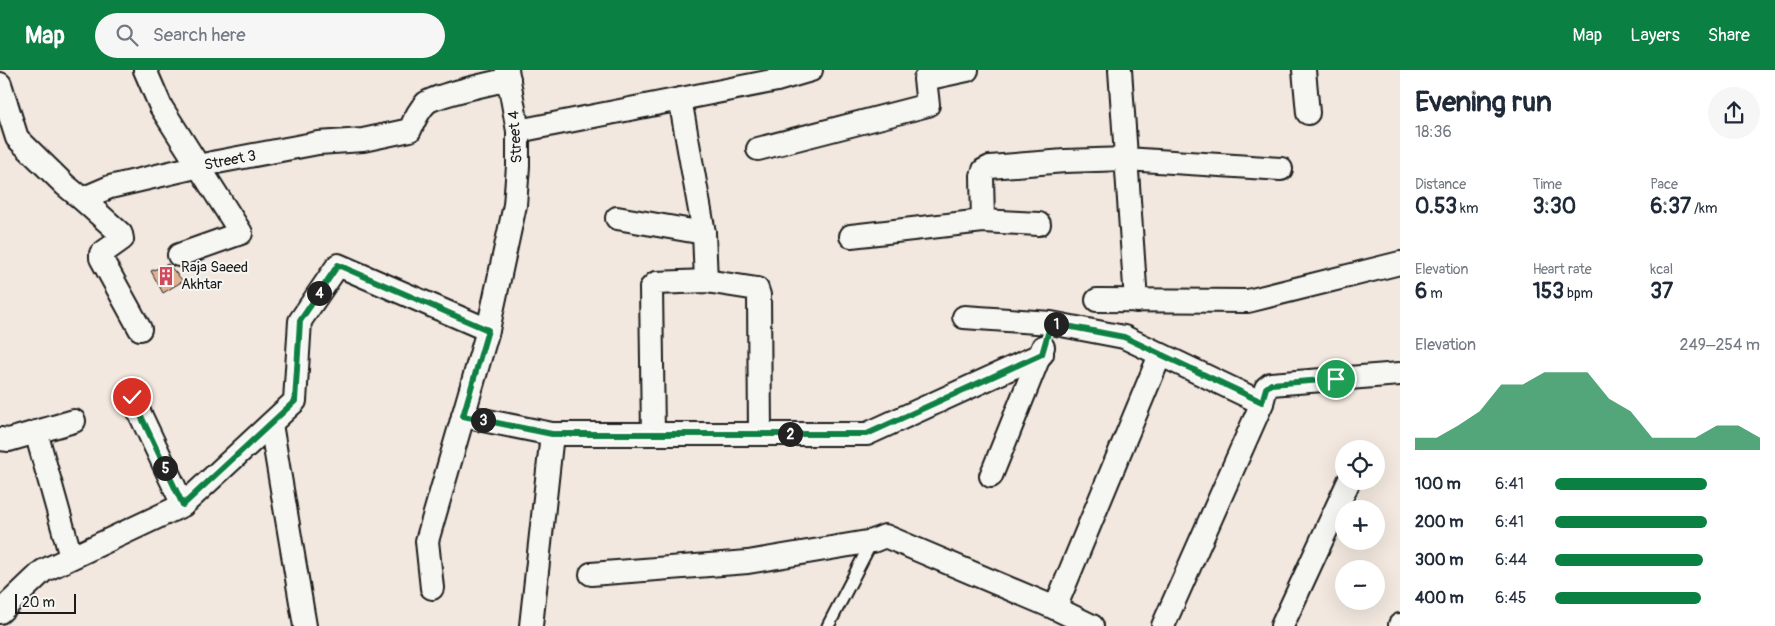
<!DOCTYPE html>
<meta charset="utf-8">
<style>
:root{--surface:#fff;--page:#f6f6f7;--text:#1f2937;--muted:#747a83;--accent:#0b8043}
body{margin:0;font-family:Pangolin,sans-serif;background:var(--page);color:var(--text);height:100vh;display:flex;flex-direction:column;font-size:19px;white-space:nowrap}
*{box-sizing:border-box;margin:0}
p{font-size:16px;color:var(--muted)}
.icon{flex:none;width:28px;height:28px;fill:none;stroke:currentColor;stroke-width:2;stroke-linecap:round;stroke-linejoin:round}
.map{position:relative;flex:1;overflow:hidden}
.drawer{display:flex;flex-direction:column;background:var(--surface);width:375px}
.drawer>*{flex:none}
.controls{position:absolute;left:1335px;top:370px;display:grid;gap:10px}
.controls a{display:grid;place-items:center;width:50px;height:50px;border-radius:50%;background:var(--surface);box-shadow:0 5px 20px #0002;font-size:25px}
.scale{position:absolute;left:15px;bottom:12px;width:61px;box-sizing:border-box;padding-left:5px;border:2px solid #1c1c1c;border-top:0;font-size:14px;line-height:18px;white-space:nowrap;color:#1c1c1c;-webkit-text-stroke:4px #f6f6f2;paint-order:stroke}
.pin{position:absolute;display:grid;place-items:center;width:42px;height:42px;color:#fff;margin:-21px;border:2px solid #fff;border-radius:50%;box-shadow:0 1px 5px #0007}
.km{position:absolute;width:25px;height:25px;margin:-12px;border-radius:50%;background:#222;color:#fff;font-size:14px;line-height:25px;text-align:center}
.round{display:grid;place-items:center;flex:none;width:52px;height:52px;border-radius:26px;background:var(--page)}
.overview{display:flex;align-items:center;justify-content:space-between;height:85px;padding:0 15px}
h1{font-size:28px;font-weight:800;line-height:38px}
.metrics{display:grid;grid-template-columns:repeat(3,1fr);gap:8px;height:85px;padding:5px 15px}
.metrics div{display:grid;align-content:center}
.metrics b{font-size:21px;font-weight:800}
.metrics small{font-size:14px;font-weight:400}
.metrics p{font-size:14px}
.chart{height:140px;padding:10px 15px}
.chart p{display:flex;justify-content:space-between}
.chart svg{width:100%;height:90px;margin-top:5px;fill:var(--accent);opacity:.7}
ul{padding:0 15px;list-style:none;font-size:16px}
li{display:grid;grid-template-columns:80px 60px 1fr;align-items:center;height:38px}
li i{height:12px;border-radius:6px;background:var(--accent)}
header{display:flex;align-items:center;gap:30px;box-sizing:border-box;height:70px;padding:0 25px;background:var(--accent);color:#fff}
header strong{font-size:24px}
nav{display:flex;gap:28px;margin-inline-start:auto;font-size:18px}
.search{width:350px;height:45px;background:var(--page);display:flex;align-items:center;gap:12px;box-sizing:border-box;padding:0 18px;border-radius:28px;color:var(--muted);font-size:19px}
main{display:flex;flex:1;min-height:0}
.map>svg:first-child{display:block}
.building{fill:#e2b194;stroke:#1c1c1c}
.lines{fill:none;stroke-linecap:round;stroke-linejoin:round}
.service-casing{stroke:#1c1c1c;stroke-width:15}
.minor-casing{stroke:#1c1c1c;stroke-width:26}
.service{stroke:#f6f6f2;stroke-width:11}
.minor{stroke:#f6f6f2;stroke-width:22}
.route-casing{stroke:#fff;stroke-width:10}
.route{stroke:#0b8043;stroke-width:6}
.labels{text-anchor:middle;stroke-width:4;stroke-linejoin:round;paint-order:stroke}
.street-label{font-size:15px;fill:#1c1c1c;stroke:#f6f6f2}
.poi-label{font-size:15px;fill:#1c1c1c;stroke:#f6f6f2;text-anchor:start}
</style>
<header>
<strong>Map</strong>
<div class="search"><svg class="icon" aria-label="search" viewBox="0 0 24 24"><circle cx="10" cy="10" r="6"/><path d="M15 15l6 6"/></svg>Search here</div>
<nav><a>Map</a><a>Layers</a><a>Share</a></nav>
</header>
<main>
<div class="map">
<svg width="1400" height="556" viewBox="0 0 1400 556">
<rect width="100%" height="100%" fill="#f2e8df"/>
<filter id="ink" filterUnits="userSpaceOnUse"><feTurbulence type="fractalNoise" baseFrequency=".02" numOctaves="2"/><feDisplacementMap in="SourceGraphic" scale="10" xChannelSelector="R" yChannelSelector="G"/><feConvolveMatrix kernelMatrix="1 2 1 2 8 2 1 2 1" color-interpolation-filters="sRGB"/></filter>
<g filter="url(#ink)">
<!-- building -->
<polygon class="building" points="168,194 183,211 163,223 151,201"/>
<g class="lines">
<!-- service casing -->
<g class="service-casing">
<polyline id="service" points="828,556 872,471"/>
</g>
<!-- minor casing -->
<g class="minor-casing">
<g id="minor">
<polyline points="145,0 161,37 241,163 179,185"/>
<polyline points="1120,0 1136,231"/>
<polyline points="1304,0 1308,43"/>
<path d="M0,14L17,68L65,115L82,129L110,117L217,92L318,73L363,70L410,60C414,50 418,41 426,33C436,25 493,13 509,9"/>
<polyline points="680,29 704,163 706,211"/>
<polyline points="518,61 777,10 811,0"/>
<polyline points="758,79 928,35 925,9 967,0"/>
<polyline points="82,129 121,164 122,169 101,184 101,188 140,259"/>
<polyline points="617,148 704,163"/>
<polyline points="983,151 982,106 984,100 990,97 1065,91 1126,89 1281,99"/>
<polyline points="851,166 983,151 1039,154"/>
<polyline points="1097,230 1248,231 1400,193"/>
<polyline points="964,247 1051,253 1124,267 1262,333"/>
<polyline points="132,327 183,435"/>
<polyline points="463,346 552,364 531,556"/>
<polyline points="271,354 305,556"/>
<polyline points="36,362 71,487"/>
<polyline points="552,364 867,364 1042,284"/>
<polyline points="653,364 651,218 656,213 706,211 757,219 759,225 760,364"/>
<polyline points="0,369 9,370 74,351"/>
<polyline points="991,406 1043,277"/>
<polyline points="591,504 748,492 873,471 885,466 1055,538 1092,556"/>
<polyline points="432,518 427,471 488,260 515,135 518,96 518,61 507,0"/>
<polyline points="1055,538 1160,285"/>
<polyline points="0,542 43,501 183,435 295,331 300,251 338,195 488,260"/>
<polyline points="1163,556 1262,333 1266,318 1271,314 1400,304"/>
<polyline points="1282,556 1349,411"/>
<polyline points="1400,556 1400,555"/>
</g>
</g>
<!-- service -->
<use href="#service" class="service"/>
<!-- minor -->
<use href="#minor" class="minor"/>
</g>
</g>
<g class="lines" filter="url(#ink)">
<!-- route casing -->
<g class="route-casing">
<polyline id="route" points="132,327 183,435 295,331 300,251 338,195 488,260 463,346 552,364 867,364 1042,284 1051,253 1124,267 1262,332 1266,318 1271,314 1336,309"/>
</g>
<!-- route -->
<use href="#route" class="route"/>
</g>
<!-- icons -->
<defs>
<g id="building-bare" transform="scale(1.5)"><path d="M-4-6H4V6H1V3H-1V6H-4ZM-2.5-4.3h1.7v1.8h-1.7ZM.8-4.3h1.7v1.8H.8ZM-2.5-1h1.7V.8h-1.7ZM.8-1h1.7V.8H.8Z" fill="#d1495b" stroke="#f6f6f2" stroke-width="2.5" paint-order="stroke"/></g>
</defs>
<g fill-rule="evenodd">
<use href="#building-bare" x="166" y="206"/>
</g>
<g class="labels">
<!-- street labels -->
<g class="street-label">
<text transform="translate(515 67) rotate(-94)" y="5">Street 4</text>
<text transform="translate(230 90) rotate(-11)" y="5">Street 3</text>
</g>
<!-- poi labels -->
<g class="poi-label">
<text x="181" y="202">Raja Saeed<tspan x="181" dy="17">Akhtar</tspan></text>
</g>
</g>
</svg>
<div class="controls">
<a><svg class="icon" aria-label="locate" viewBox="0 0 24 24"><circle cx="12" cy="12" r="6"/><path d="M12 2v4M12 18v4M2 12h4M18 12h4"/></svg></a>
<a>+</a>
<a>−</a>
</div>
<div class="scale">20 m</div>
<div class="pin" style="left:1336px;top:309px;background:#1e9e55"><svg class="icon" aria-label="arrive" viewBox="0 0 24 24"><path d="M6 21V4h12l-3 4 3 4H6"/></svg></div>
<div class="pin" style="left:132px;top:327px;background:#d93025"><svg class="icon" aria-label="check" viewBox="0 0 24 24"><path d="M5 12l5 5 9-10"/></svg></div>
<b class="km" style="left:1056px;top:254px">1</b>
<b class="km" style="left:790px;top:364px">2</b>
<b class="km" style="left:483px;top:350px">3</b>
<b class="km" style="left:319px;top:223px">4</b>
<b class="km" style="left:165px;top:398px">5</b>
</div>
<section class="drawer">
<div class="overview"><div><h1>Evening run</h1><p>18:36</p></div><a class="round"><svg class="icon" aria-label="share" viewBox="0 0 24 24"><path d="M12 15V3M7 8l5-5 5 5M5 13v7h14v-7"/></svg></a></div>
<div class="metrics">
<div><p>Distance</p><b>0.53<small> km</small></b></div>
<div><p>Time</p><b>3:30</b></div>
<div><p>Pace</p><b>6:37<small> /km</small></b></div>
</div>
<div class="metrics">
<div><p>Elevation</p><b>6<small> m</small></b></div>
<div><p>Heart rate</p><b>153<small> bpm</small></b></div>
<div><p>kcal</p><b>37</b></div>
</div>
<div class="chart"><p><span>Elevation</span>249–254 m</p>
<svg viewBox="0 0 160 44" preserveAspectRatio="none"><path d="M0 44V38L10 38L20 32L30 25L40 12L50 12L60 6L70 6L80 6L90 19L100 25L110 38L120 38L130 38L140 32L150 32L160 38V44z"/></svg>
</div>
<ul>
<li><b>100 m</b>6:41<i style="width:74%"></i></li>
<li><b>200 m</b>6:41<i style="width:74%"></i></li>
<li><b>300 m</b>6:44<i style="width:72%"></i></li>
<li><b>400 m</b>6:45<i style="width:71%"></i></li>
</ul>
</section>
</main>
